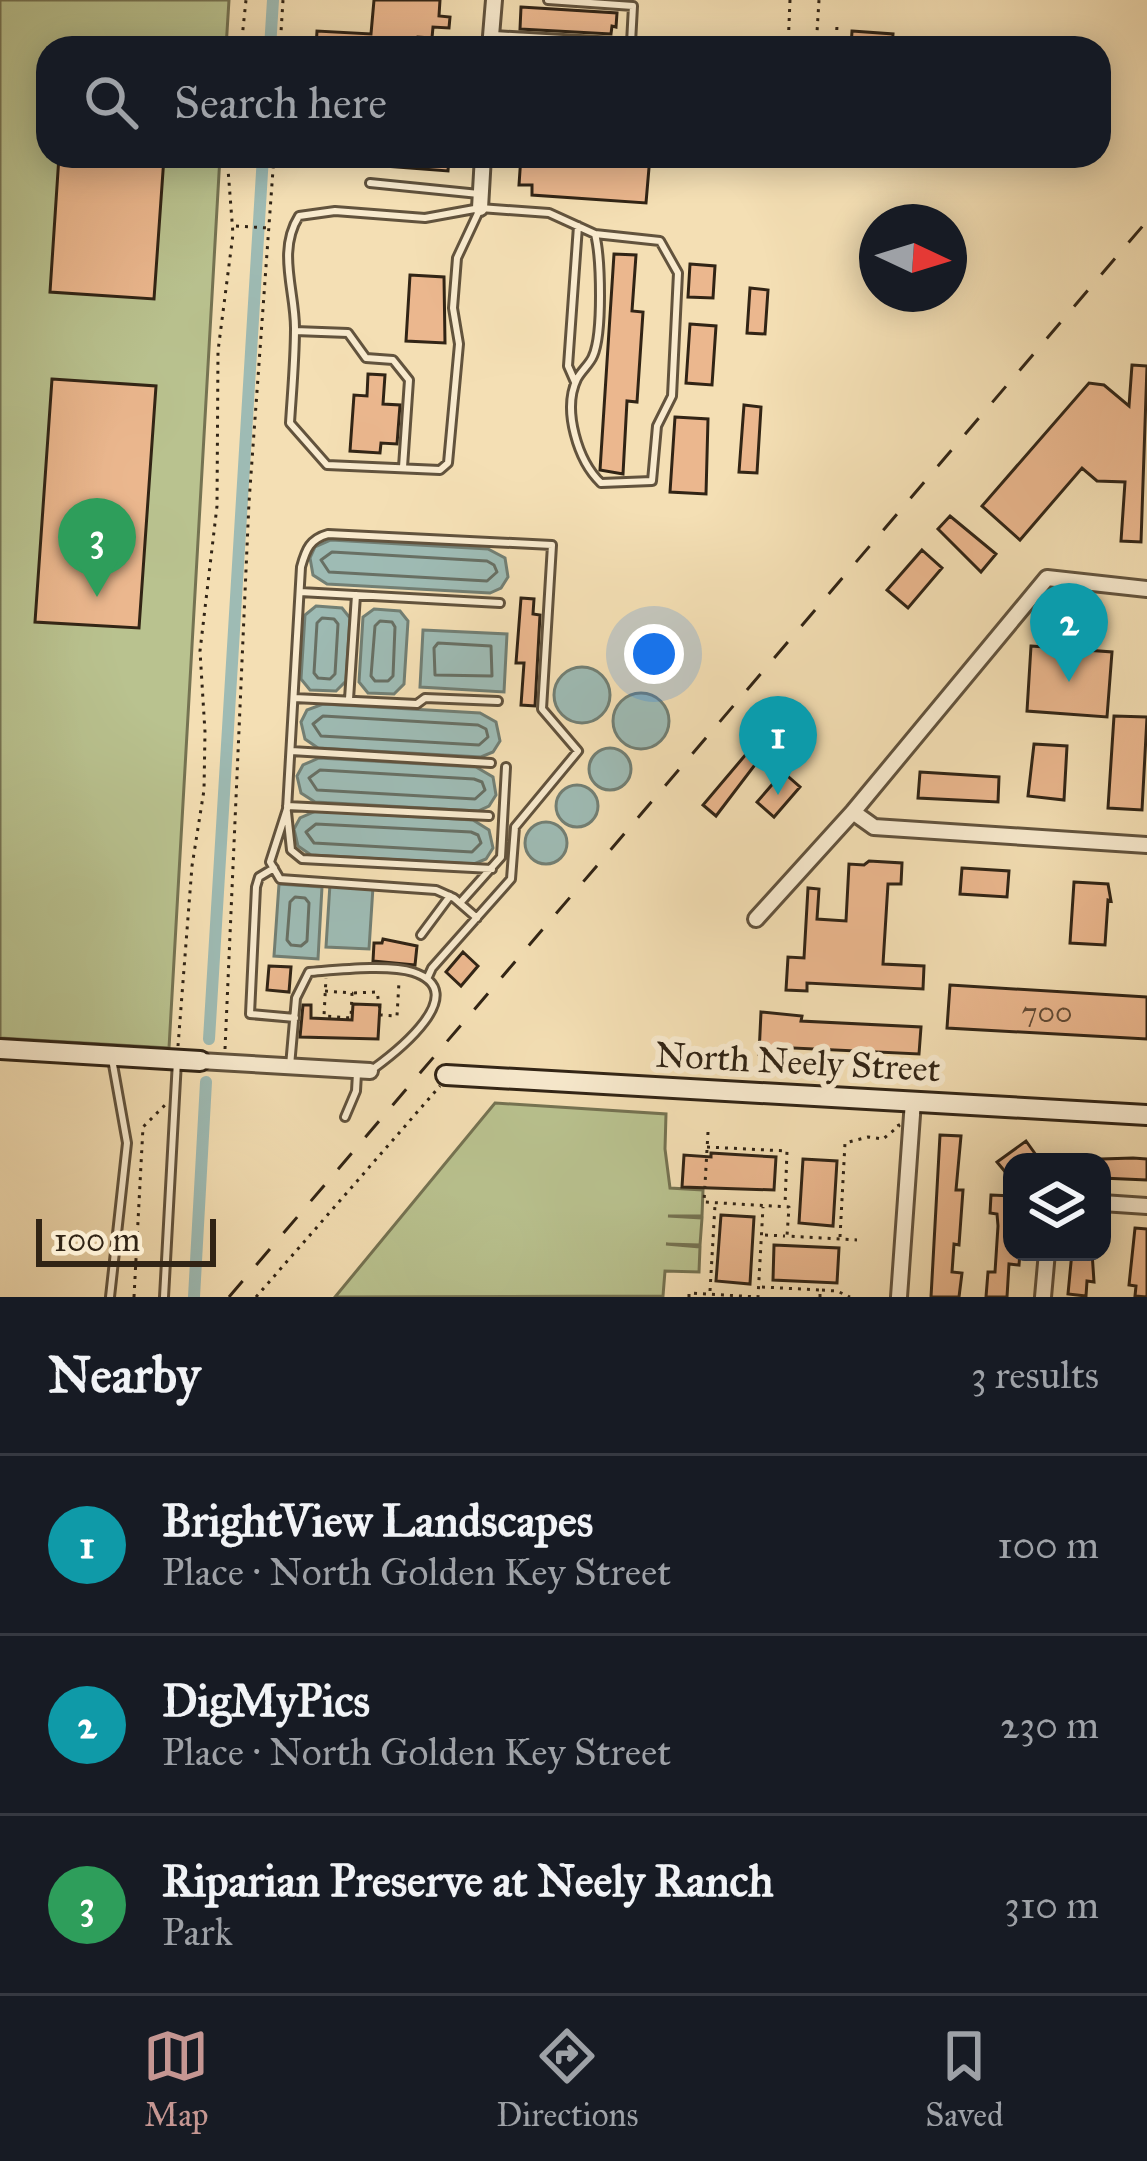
<!DOCTYPE html>
<html lang="en">
<head>
<meta charset="utf-8">
<style>
	body { margin:0; font-family:"IM FELL Great Primer",serif; background:#242831; color:#f1f3f6 }
	.controls { position:absolute; right:36px; bottom:36px; display:grid; overflow:hidden; border-radius:24px; box-shadow:0 6px 30px #0003 }
	.controls button { width:108px; height:108px; display:grid; place-items:center; padding:0; border:0; border-bottom:3px solid #363941; background:#171b24; color:#f1f3f6; font:60px sans-serif }
	.compass { position:absolute; left:859px; top:204px; width:108px; height:108px; border-radius:50%; background:#171b24; box-shadow:0 6px 30px #0003; rotate:94deg }
	.scale { position:absolute; left:36px; bottom:30px; width:180px; box-sizing:border-box; padding-left:12px; border:6px solid #312415; border-top:0; font-size:33px; line-height:42px; white-space:nowrap; color:#312415; -webkit-text-stroke:9px #f8eace; paint-order:stroke }
	.you { position:absolute; left:654px; top:654px; width:42px; height:42px; margin:-30px; border:9px solid #fff; border-radius:50%; background:#1a73e8; box-shadow:0 0 0 18px #1a73e833 }
	.badge { display:grid; place-items:center; width:78px; height:78px; border-radius:50%; background:#c59692; color:#fff; font-size:39px; font-weight:700 }
	.pin { position:absolute; translate:-50% -99px; filter:drop-shadow(0 3px 6px #0008) }
	.pin::after { content:''; position:absolute; top:63px; width:42px; height:36px; background:inherit; clip-path:polygon(0 0,100% 0,50% 100%) }
	.list { margin:0; padding:0; list-style:none }
	h2 { display:flex; justify-content:space-between; align-items:center; height:156px; margin:0; padding:0 48px; font-size:51px }
	h2 small { font-size:39px; font-weight:400; color:#9ea1a6 }
	.list li { display:grid; grid-template-columns:78px 1fr auto; gap:36px; align-items:center; box-sizing:border-box; height:180px; padding:0 48px; border-top:3px solid #363941 }
	.list b { display:block; font-size:45px; white-space:nowrap }
	.list p { margin:0; font-size:39px; white-space:nowrap; color:#9ea1a6 }
	.list em { font-size:39px; font-style:normal; color:#9ea1a6 }
	.icon { flex:none; width:66px; height:66px; fill:none; stroke:currentColor; stroke-width:2; stroke-linecap:round; stroke-linejoin:round }
	.map { position:relative; flex:none; width:1147px; height:1297px; overflow:hidden }
	.search { position:absolute; background:#171b24; box-shadow:0 6px 30px #0003; left:36px; right:36px; top:36px; height:132px; display:flex; align-items:center; gap:30px; box-sizing:border-box; padding:0 42px; border-radius:36px; color:#9ea1a6; font-size:45px }
	.sheet { height:696px; background:#171b24 }
	nav { display:flex; justify-content:space-around; align-items:center; box-sizing:border-box; height:168px; border-top:3px solid #363941; background:#171b24; font-size:33px; color:#9ea1a6 }
	nav a { display:grid; justify-items:center; gap:6px }
	nav .on { color:#c59692 }
	.map>svg:first-child { display:block }
	.green { fill:#b9c28f; stroke:#757352; stroke-width:3 }
	.water { fill:#9ebbb4; stroke:#727f74; stroke-width:3 }
	.lines { fill:none; stroke-linecap:round; stroke-linejoin:round }
	.shore { stroke:#687064; stroke-width:3 }
	.canal { stroke:#9ebbb4; stroke-width:12 }
	.building { fill:#ebb78e; stroke:#312415; stroke-width:3 }
	.lane-casing { stroke:#62533d; stroke-width:12 }
	.street-casing { stroke:#62533d; stroke-width:20 }
	.secondary-casing { stroke:#312415; stroke-width:24 }
	.path { stroke:#312415; stroke-width:3; stroke-dasharray:3 6; stroke-linecap:butt }
	.lane { stroke:#f8eace; stroke-width:6 }
	.street { stroke:#f8eace; stroke-width:14 }
	.secondary { stroke:#f8eace; stroke-width:18 }
	.rail { stroke:#312415; stroke-width:3; stroke-dasharray:21 21; stroke-linecap:butt }
	.labels { text-anchor:middle; stroke-width:12; stroke-linejoin:round; paint-order:stroke }
	.number-label { font-size:30px; fill:#604933 }
	.street-label { font-size:36px; fill:#312415; stroke:#f8eace }
</style>
</head>
<body>
<div class="map">
<svg width="1147" height="1297" viewBox="0 0 1147 1297">
	<rect width="100%" height="100%" fill="#f4dfb4"/>
	<filter id="stains"><feTurbulence type="fractalNoise" baseFrequency=".00167" numOctaves="4"/><feColorMatrix values="0 0 0 0 .2 0 0 0 0 .09 0 0 0 0 .02 0 0 0 .5 -.17"/></filter>
	<radialGradient id="worn" r=".72"><stop offset=".6" stop-color="#630" stop-opacity="0"/><stop offset="1" stop-color="#630" stop-opacity=".3"/></radialGradient>
	<path class="green" d="M0 0H229L226 48H48V156H220L169 1048 0 1038Z
		M495 1103 666 1114 665 1149 670 1188 703 1190 702 1216H668L702 1218 700 1245 666 1244 700 1247 699 1272 665 1271 663 1296 335 1297Z"/>
	<path class="water" d="M331 540 488 549 505 558 508 577 501 588 490 593 327 584 313 575 310 558 315 547Z
		M316 606 342 608 350 618 346 681 336 691 310 690 301 679 305 615Z
		M374 609 400 611 408 621 404 684 394 694 368 693 359 682 363 617Z
		M423 630 507 634 504 692 420 687Z
		M554 695a28 28 0 1 1 56 0a28 28 0 1 1-56 0Z
		M613 721a28 28 0 1 1 56 0a28 28 0 1 1-56 0Z
		M323 704 480 713 496 722 500 741 493 752 481 757 318 748 305 739 301 722 307 710Z
		M589 769a21 21 0 1 1 42 0a21 21 0 1 1-42 0Z
		M319 758 476 767 493 777 496 795 489 806 478 811 315 802 301 793 297 776 303 765Z
		M556 806a21 21 0 1 1 42 0a21 21 0 1 1-42 0Z
		M316 811 473 820 489 830 493 848 486 859 474 864 311 855 298 846 294 829 300 818Z
		M525 843a21 21 0 1 1 42 0a21 21 0 1 1-42 0Z
		M279 884 322 887 318 959 274 956Z
		M330 884 373 887 369 949 326 947Z"/>
	<g class="lines">
		<path class="shore" d="M332 552 487 561 494 565 497 572 487 581 329 572 321 560Z
			M322 618 334 619 338 624 335 674 330 679 318 678 314 673 317 623Z
			M380 621 392 622 395 627 393 676 388 681H375L371 676 375 626Z
			M438 643 491 646 492 676 435 675 434 648Z
			M323 716 478 725 486 729 488 737 479 745 321 736 313 724Z
			M320 770 474 779 482 782 485 790 475 799 317 790 309 778Z
			M316 824 471 832 478 835 481 843 472 852 314 843 306 832Z
			M295 897 305 898 309 903 307 941 301 946 291 945 287 940 290 902Z"/>
		<path class="canal" d="M270 48 273 0
			M209 1039 263 156
			M194 1297 206 1082"/>
	</g>
	<path class="building" d="M374 0H440L439 16 450 17 449 28 433 27 432 38 418 37 417 48H316L317 31 371 34Z
		M521 7 617 13 616 27 612 26 611 34 520 29Z
		M852 31 893 34 892 48H851Z
		M59 156 164 157 154 299 50 292Z
		M346 156H449L448 171 346 163Z
		M521 156H650L646 203 532 195V185H519Z
		M614 254 636 255 632 311 643 312 637 402 627 401 623 474 600 470Z
		M690 264 715 266 713 298 688 297Z
		M410 275 444 277 445 343 406 341Z
		M750 288 768 290 765 334 747 333Z
		M690 324 716 326 712 385 686 383Z
		M1132 365 1147 366 1141 542 1121 541 1125 482 1097 481 1082 468 1020 540 982 506 1089 383 1104 385 1129 406Z
		M368 374 385 375 383 404 400 405 397 444 381 443 380 453 350 451 354 395 367 396Z
		M52 379 156 386 139 628 35 622Z
		M744 405 761 407 757 473 739 472Z
		M675 417 708 419 706 494 670 492Z
		M950 516 996 554 981 572 938 529Z
		M922 550 942 568 908 608 887 590Z
		M521 598 534 599 533 614 540 615 535 706 521 705 524 663H516Z
		M1031 646 1112 652 1107 717 1027 711Z
		M1114 716 1147 717 1142 810 1108 808Z
		M764 733 773 741 716 816 703 805Z
		M1034 744 1067 746 1064 800 1028 796Z
		M783 772 800 787 774 817 757 802Z
		M920 772 999 777 998 802 918 798Z
		M869 861 902 863 901 884H888L883 964 924 966 923 989 807 983V991L786 990 788 957 804 958 808 888 819 889 817 919 846 921 849 864 864 865Z
		M962 868 1009 871 1007 897 960 894Z
		M1074 882 1108 884 1111 901 1108 900 1105 945 1070 943Z
		M383 939 417 946 415 965 373 961 374 943H382Z
		M463 952 478 966 461 986 446 972Z
		M269 966 291 967 289 992 267 990Z
		M950 985 1147 997V1039L947 1028Z
		M353 1004 380 1005 378 1039 300 1037 303 1005H311V1018L352 1020Z
		M761 1012 802 1016 801 1021 921 1027 919 1054 773 1047 772 1055 759 1054Z
		M940 1135 961 1136 956 1190H963L959 1245 954 1244 952 1272 962 1273 959 1297H931Z
		M1026 1141 1041 1162H1012V1180L997 1162Z
		M711 1153 776 1157 774 1190 682 1187 684 1155 711 1157Z
		M1133 1158 1147 1159V1180L1102 1178V1159Z
		M803 1159 837 1161 833 1226 799 1223Z
		M991 1195 1012 1196V1252H1020L1019 1265 1009 1264 1007 1297H986L988 1272H995L998 1226 997 1214 990 1213Z
		M721 1215 754 1217 750 1284 716 1281Z
		M1135 1228 1147 1229V1297L1135 1296 1136 1286 1129 1285Z
		M774 1245 839 1248 837 1283 773 1280Z
		M1072 1252H1092L1094 1282 1087 1281 1086 1296 1068 1294Z"/>
	<g class="lines">
		<g class="lane-casing">
			<path id="lane" d="M494 35 631 43 633 6 548 0
				M370 183 479 194
				M479 211 457 258 453 308 459 344 448 463 440 470 327 465 290 423C292 391 295 359 295 328 295 290 277 251 299 216L335 211 425 218 480 208 549 213 595 234 660 241 678 273 672 396 657 426 652 481 601 483C578 461 562 410 577 379 581 371 590 364 593 356 603 333 601 258 595 234
				M295 331 348 333 366 358 393 360 409 380 403 467
				M575 382 568 366 578 226
				M300 592 500 603
				M294 698 417 704 425 698 498 701
				M349 699 356 595
				M291 751 491 763
				M287 806 489 816
				M287 812 291 850 302 859 492 869
				M274 868 259 877 256 887 250 1014 295 1018
				M460 903 501 857 506 767
				M421 935 450 896
				M427 979 432 968 511 879 515 827 578 751 542 709 552 545 328 534C310 539 306 549 301 567L287 809 270 862 280 879 436 890 454 898 477 918
				M290 1066 296 998 309 972C336 970 388 964 413 972 474 992 395 1053 373 1069
				M345 1117 356 1091 357 1073
				M110 1297 127 1143 112 1059
				M164 1297 177 1061"/>
		</g>
		<g class="street-casing">
			<path id="street" d="M490 48 494 0
				M480 208 483 156
				M853 812 874 827 1147 845
				M756 919 853 812 1047 578 1147 589
				M200 1061 370 1071
				M1102 1203 1147 1206
				M899 1297 913 1101
				M1043 1297 1047 1252"/>
		</g>
		<g class="secondary-casing">
			<path id="secondary" d="M0 1049 200 1061
				M446 1075 1147 1115"/>
		</g>
		<path class="path" d="M241 48 246 0
			M280 48 283 0
			M788 48 790 0
			M816 48 819 0
			M836 48 837 25
			M236 226 268 228
			M325 991 352 993 351 1018 324 1016 326 978
			M354 993 377 992 381 1015 397 1016 399 982
			M178 1046 192 866 204 790 205 732 200 651 217 506 218 351 233 234 227 156
			M225 1049 249 502 274 156
			M708 1132 704 1202 789 1207 787 1236 857 1240
			M707 1147 787 1151 785 1205
			M765 1235 785 1236
			M840 1237 845 1143 868 1137 883 1139 899 1126 897 1122
			M762 1287 820 1290
			M710 1291 715 1205
			M134 1297 143 1127 165 1105
			M256 1297 440 1086
			M689 1297V1293L758 1297 763 1207
			M820 1297V1290L837 1291 850 1297"/>
		<use href="#lane" class="lane"/>
		<use href="#street" class="street"/>
		<use href="#secondary" class="secondary"/>
		<path class="rail" d="M229 1297 1147 221"/>
	</g>
	<g class="labels">
		<g class="number-label">
			<text x="1047" y="1022">700</text>
		</g>
		<g class="street-label">
			<text transform="translate(798 1061) rotate(3)" y="13">North Neely Street</text>
		</g>
	</g>
	<rect width="100%" height="100%" filter="url(#stains)"/>
	<rect width="100%" height="100%" fill="url(#worn)"/>
</svg>
<div class="controls">
<button><svg class="icon" aria-label="layers" viewBox="0 0 24 24"><path d="M12 4l9 5-9 5-9-5zM3 14l9 5 9-5"/></svg></button>
</div>
<svg class="compass" viewBox="-18 -18 36 36"><path d="M0-13l5 13h-10z" fill="#e53935"/><path d="M0 13l5-13h-10z" fill="#9ea1a6"/></svg>
<div class="scale">100 m</div>
<div class="you"></div>
<div class="pin badge" style="left:778px;top:795px;background:#0f9aa8">1</div>
<div class="pin badge" style="left:1069px;top:682px;background:#0f9aa8">2</div>
<div class="pin badge" style="left:97px;top:597px;background:#2e9e5b">3</div>
<div class="search"><svg class="icon" aria-label="search" viewBox="0 0 24 24"><circle cx="10" cy="10" r="6"/><path d="M15 15l6 6"/></svg>Search here</div>
</div>
<section class="sheet">
<h2>Nearby<small>3 results</small></h2>
<ul class="list">
<li><span class="badge" style="background:#0f9aa8">1</span><div><b>BrightView Landscapes</b><p>Place · North Golden Key Street</p></div><em>100 m</em></li>
<li><span class="badge" style="background:#0f9aa8">2</span><div><b>DigMyPics</b><p>Place · North Golden Key Street</p></div><em>230 m</em></li>
<li><span class="badge" style="background:#2e9e5b">3</span><div><b>Riparian Preserve at Neely Ranch</b><p>Park</p></div><em>310 m</em></li>
</ul>
</section>
<nav>
<a class="on"><svg class="icon" aria-label="map" viewBox="0 0 24 24"><path d="M3 6l6-2 6 2 6-2v14l-6 2-6-2-6 2zM9 4v14M15 6v14"/></svg>Map</a>
<a><svg class="icon" aria-label="directions" viewBox="0 0 24 24"><path d="M12 3l9 9-9 9-9-9zM9 14v-3h6M13 9l2 2-2 2"/></svg>Directions</a>
<a><svg class="icon" aria-label="saved" viewBox="0 0 24 24"><path d="M7 4h10v16l-5-4-5 4z"/></svg>Saved</a>
</nav>
</body>
</html>
